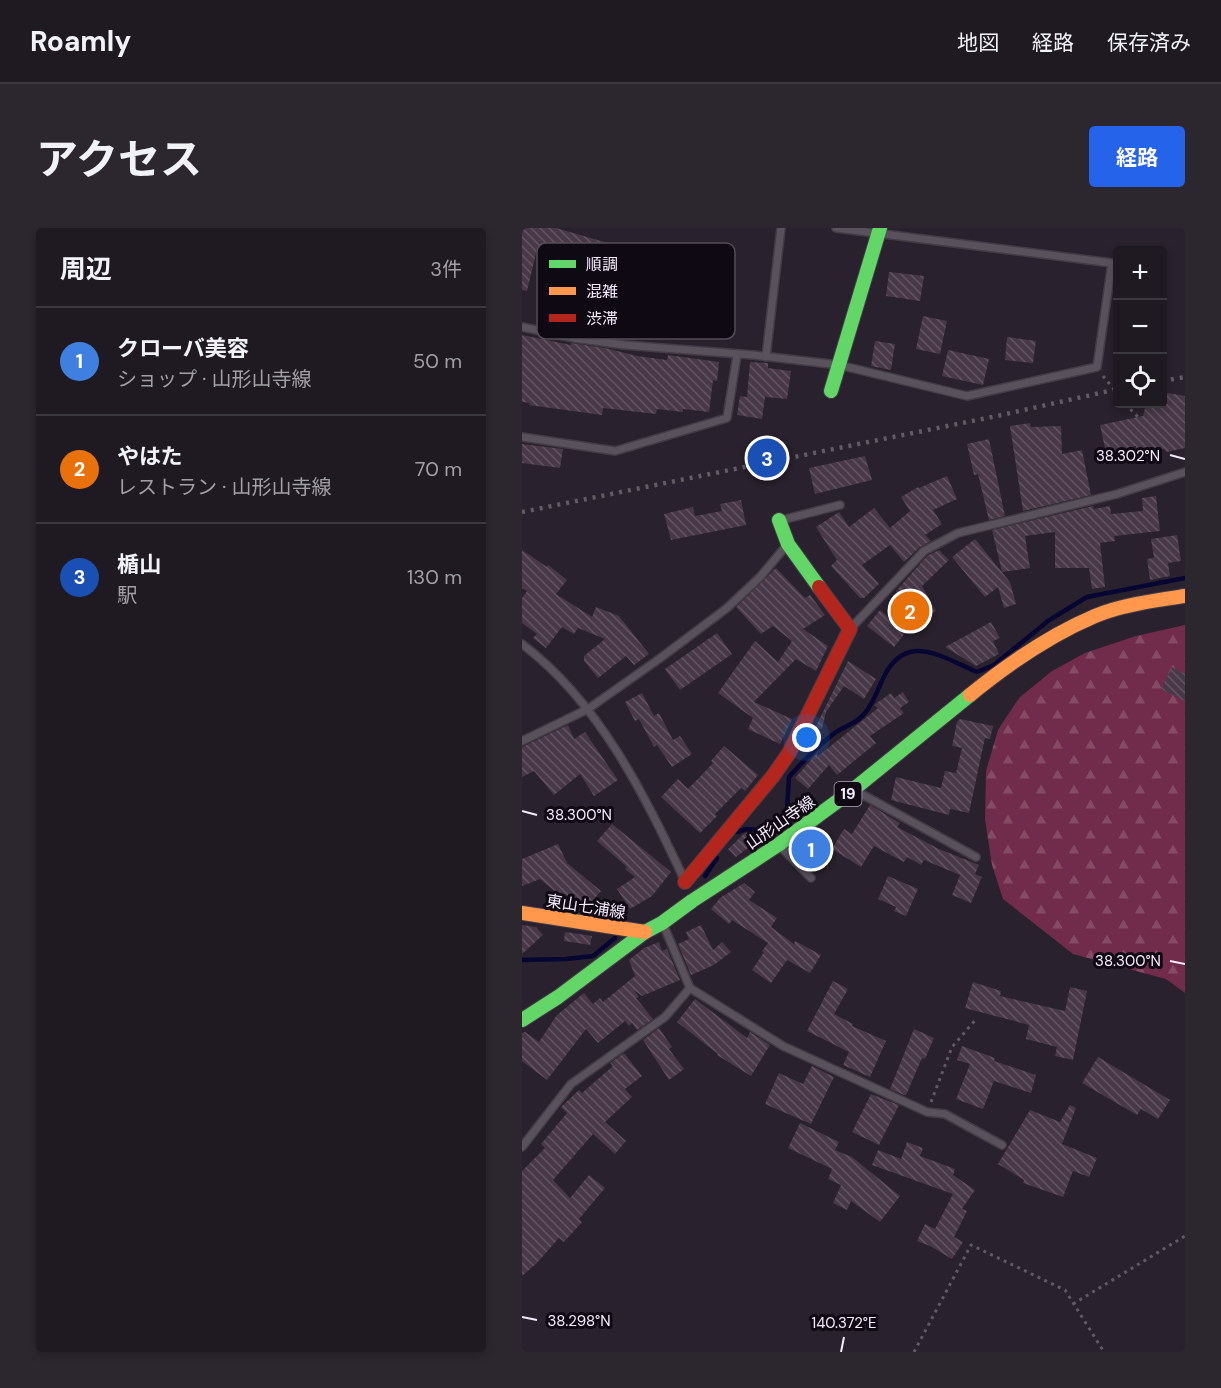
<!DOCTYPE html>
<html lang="ja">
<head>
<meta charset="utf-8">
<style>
	body { margin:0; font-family:"DM Sans","Noto Sans JP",sans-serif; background:#2c262f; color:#f1f3f6 }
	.controls { position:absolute; right:18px; top:18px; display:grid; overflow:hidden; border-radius:6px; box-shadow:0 3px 9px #0003 }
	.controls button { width:54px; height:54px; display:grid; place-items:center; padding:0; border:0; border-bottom:2px solid #3c3840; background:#1f1922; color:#f1f3f6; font:30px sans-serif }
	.you { position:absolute; left:285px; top:510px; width:21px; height:21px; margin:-15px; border:4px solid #fff; border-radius:50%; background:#1a73e8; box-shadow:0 0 0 9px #1a73e833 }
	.badge { display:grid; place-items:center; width:39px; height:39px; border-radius:50%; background:#2563eb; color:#fff; font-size:20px; font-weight:700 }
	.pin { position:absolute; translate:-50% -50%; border:3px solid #fff; box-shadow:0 2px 6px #0006 }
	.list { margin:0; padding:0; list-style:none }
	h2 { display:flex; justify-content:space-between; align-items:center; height:78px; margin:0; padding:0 24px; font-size:26px }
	h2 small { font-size:20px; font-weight:400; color:#a1a0a5 }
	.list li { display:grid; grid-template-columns:39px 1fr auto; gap:18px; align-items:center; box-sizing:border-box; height:108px; padding:0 24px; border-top:2px solid #3c3840 }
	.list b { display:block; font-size:22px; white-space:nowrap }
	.list p { margin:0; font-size:20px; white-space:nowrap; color:#a1a0a5 }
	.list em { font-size:20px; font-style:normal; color:#a1a0a5 }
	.icon { flex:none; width:33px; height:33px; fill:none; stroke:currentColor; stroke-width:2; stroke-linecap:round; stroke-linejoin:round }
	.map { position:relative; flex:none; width:663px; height:1124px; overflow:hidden; border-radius:6px }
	header { display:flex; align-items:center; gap:36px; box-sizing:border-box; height:84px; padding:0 30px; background:#1f1922; border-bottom:2px solid #3c3840 }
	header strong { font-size:28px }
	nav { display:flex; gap:33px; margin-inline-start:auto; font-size:21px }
	.intro { display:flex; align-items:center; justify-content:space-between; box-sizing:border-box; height:144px; padding:0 36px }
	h1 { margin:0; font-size:42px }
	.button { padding:15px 27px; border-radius:6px; background:#2563eb; color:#fff; font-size:21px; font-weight:700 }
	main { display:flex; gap:36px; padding:0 36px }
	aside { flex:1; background:#1f1922; border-radius:6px; box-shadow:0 3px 9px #0003 }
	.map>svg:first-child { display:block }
	.forest { fill:url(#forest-firs) }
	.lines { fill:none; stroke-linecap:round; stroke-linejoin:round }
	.stream { stroke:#070532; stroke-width:4.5 }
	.building { fill:url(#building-back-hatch) }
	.lane-casing { stroke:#433c47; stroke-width:10 }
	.fast-casing { stroke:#433c47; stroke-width:16 }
	.slow-casing { stroke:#433c47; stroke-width:16 }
	.jam-casing { stroke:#433c47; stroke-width:16 }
	.path { stroke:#605a64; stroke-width:3; stroke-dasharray:3 4.5; stroke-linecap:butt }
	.lane { stroke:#59525d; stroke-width:7 }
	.fast { stroke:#63d668; stroke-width:14 }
	.slow { stroke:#ff974d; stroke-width:14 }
	.jam { stroke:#b3261e; stroke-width:14 }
	.rail { stroke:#625c65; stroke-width:4.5; stroke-dasharray:3 6; stroke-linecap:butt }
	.ticks { fill:none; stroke:#f6ebfc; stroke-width:2 }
	.labels { text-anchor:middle; stroke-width:6; stroke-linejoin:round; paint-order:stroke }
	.shield { fill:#0f0913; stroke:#b1a7b6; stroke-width:1.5 }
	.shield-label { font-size:15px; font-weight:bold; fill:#f6ebfc }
	.street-label { font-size:16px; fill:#f6ebfc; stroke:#0f0913 }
	.key { fill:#0f0913; stroke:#544d59; stroke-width:1.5 }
	.key-label { font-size:16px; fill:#f6ebfc }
	.ticks-label { font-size:15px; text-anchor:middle; fill:#f6ebfc; stroke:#0f0913; stroke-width:6; stroke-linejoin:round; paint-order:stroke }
</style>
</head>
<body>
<header>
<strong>Roamly</strong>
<nav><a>地図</a><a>経路</a><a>保存済み</a></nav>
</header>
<div class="intro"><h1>アクセス</h1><a class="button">経路</a></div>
<main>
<aside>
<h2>周辺<small>3件</small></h2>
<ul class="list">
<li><span class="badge" style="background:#3f7fe0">1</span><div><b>クローバ美容</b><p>ショップ · 山形山寺線</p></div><em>50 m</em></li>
<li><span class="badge" style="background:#e8710a">2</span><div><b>やはた</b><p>レストラン · 山形山寺線</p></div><em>70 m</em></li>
<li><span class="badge" style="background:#1a4fb4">3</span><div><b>楯山</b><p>駅</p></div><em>130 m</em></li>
</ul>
</aside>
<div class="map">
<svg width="663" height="1124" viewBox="0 0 663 1124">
	<defs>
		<pattern id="forest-firs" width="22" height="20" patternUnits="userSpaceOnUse" patternTransform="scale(1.5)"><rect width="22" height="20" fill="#702c4a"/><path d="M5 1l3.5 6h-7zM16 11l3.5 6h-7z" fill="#854b65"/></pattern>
		<pattern id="building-back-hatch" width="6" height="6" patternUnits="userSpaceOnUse" patternTransform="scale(1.5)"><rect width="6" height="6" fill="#483848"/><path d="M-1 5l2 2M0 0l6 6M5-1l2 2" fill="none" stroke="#635563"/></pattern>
	</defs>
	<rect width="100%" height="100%" fill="#29212d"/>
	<path class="forest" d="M663 397V765L644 751 551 726 481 671 470 637 463 591 464 543 476 502 497 470 530 443 563 425 614 408Z"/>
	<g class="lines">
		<path class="stream" d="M215 604 224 601 247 603 265 582 267 549C280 534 294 520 310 507 319 500 330 497 338 490 348 482 354 466 359 455 381 402 416 427 455 444L472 437 526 393 565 369 663 350
			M183 648 195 630
			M0 732 44 731 71 728 93 710"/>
	</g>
	<path class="building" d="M0 0H34L110 22 101 59 133 60 132 88 88 86 84 109 51 104 57 61 47 59 52 33 15 21 5 63 0 62Z
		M367 44 402 48 398 73 364 68Z
		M401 88 425 93 418 126 394 121Z
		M0 107 49 117V115L83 120 115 128 145 132 146 127 197 134 195 153 191 152 187 184 161 181V184L135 181 134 186 81 180 80 187 7 177 8 175 0 174Z
		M485 109 514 113 511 135 483 132Z
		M353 113 373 116 369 142 349 138Z
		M426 122 467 131 461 157 420 148Z
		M228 134 246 135V140L269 143 265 171 243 169 240 191 215 187 218 168 225 169Z
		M640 164 663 168V220L644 224 643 221 615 227 614 218 584 225 578 197 621 188 624 176H640Z
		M508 195 509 199 539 198 540 226 560 222 569 267 501 283 488 198Z
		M467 211 483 288 467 292 456 246 452 247 445 216Z
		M0 216 41 221 38 240 0 235Z
		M343 228 350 252 293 266 287 240Z
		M425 248 435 271 411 282 420 296 403 307 409 313 398 319 382 334 368 317 340 337 357 356 342 370H338L309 338 315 332 294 299 317 284 327 299 352 280 368 300 388 283 379 269 396 259 397 260Z
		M634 268 638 303 592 308 593 313 578 315 583 359 570 361 567 340H533V304L503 308 508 340 480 344 470 302 571 278 572 281 588 278 589 286 621 283 620 270Z
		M219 272 224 297 149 312 142 286 171 279 173 288 200 283 198 276Z
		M655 307 659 333 646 335 648 348 628 352 625 331 632 330 629 311Z
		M453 311 488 354 494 376 482 380 476 359 463 369 430 329Z
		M0 322 25 339 26 337 45 352 34 366 70 389 74 379 97 388 127 426 112 437 104 428 76 450 62 433V428L83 411 56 400 52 406 40 399 24 420 11 410 15 406 0 395V370L5 363 0 360Z
		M417 322 427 332 400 358 414 383 391 395 374 363 405 328Z
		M254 340 283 370 288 367 303 387 281 401 306 418 294 443 274 431 232 474 270 491 258 516 226 501 231 490 196 465 233 413 256 434 270 413 251 398 239 406 214 379Z
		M358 382 384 404 372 419 345 398Z
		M469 394 478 410 471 413 477 426 454 438 423 419Z
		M195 405 210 426 158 462 143 441Z
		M326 433 354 451 342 471 322 458 304 484 300 501 293 500Z
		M650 439 663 446V473L639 461Z
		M381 464 387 474 378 480 382 485 348 508 354 515 315 547 307 537 286 561 273 550 296 524 295 529 356 480 352 477 369 465 372 470Z
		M120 465 132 488 137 485 151 512 158 508 170 526 150 539 135 517 132 519 117 491 113 493 103 474Z
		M438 491 471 498 468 511 463 510 447 585 428 581 427 587 369 572 374 549 419 560 423 543 434 545 440 520 430 518 435 494Z
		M46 497 52 511 63 504 96 552 72 568 58 546 32 567 12 543 0 549V519Z
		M202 518 236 547 223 563 219 560 193 586 195 588 178 605 139 569 156 551 166 561 191 535 189 533Z
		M348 577 378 595 375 599 417 621 457 637 453 646 460 649 449 675 430 667 438 647 402 632 399 637 385 629 382 634 352 618 339 639 310 621 322 601 330 606Z
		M90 596 149 644 130 668 108 681 95 661 113 649 103 641 105 639 75 613Z
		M224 604 234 614 214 629 206 621Z
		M290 608 309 621 298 638 274 622Z
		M36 616 45 635 79 663 63 682 43 666 40 669 18 651 0 658V631Z
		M366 648 396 661 384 688 372 683 374 679 356 671Z
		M222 655 233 664 227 672 255 690 249 699 272 716 273 713 299 727 288 745 265 732 249 755 230 742 242 724 240 723 246 715 210 692 207 696 189 681 198 670Z
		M0 697 14 699 21 707 0 726Z
		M179 697 191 722 200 714 209 724 192 737 169 747 156 716 167 711 164 704Z
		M43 704 70 708 68 717 42 713Z
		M137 714 140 723 145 721 158 752 120 768 112 762 117 769 114 770 131 791 115 802 110 795 107 798 103 793 76 815 64 801 25 852 0 833V805L3 804 17 814 35 787 62 765 71 776 78 770 81 774 113 748 107 732 122 720Z
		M311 753 326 761 312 786 331 796 330 798 364 813 348 849 321 837 327 824 285 803Z
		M451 754 479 763 478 768 543 783 548 759 565 763 551 832 533 828 535 819 504 811 507 797 443 780Z
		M173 771 225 810 228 804 248 817 229 848 195 827 196 826 155 794Z
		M137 800 150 819 147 821 162 841 147 852 121 812Z
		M392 801 412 810 403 831 400 830 384 867H382L368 861Z
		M440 818 473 830 472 833 514 847 509 865 472 853 461 881 434 871 448 836 435 832Z
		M102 825 120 848 103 861 110 869 83 894 104 913 93 926 71 906 31 952 48 970 67 947 83 960 57 991 60 994 42 1014 37 1010 14 1036 0 1048V943L23 920 19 916 45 885 39 879 57 862 60 865 91 838 88 835Z
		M576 829 648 872 636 891 619 881 615 887 560 855Z
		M290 838 312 849 289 896 243 876 257 845 281 856Z
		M349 866 377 877 357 917 330 904Z
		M548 877 554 880 540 916 575 930 567 949 551 943 541 969 501 955 502 952 476 936 508 882 538 894Z
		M278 895 317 914 313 922 330 929 378 968 358 994 329 973 325 982 311 975 319 957 306 951 310 941 266 920Z
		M385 914 401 920 398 928 433 941 431 947 453 962 440 981 445 983 432 1009 441 1014 430 1031 408 1018 395 1013 403 996 413 1001 431 966 350 937 356 922 379 931Z"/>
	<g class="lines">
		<g class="lane-casing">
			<path id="lane" d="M0 99 52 110 102 117 231 127 317 137 445 168 575 139 590 35 314 0
				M244 129 259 0
				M0 209 93 223 205 190 215 127
				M260 292 318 277
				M330 399 402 323 436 305 595 266 663 244
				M0 416C77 474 122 566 162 651
				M0 513 66 481 137 431 205 380 238 349 264 318
				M334 563 454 629
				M258 618 289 650
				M168 760 261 818 405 884 423 886 480 917
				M0 919 49 856 143 789 168 760 141 696"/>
		</g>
		<g class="fast-casing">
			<path id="fast" d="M309 163 358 0
				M257 292 266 316 297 359
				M0 792 36 769 123 704 140 695 170 673 256 617 332 561 448 467"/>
		</g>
		<g class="slow-casing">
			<path id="slow" d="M448 467C486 436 528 407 573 388 598 377 636 372 663 368
				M0 685 123 704"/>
		</g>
		<g class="jam-casing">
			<path id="jam" d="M163 654 251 548 267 525 328 401 297 359"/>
		</g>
		<path class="path" d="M581 148 596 166
			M603 176 618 191
			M409 874 430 819 455 790
			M551 1076 663 1008
			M392 1124 449 1017 543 1062 582 1124"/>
		<use href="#lane" class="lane"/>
		<use href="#fast" class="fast"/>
		<use href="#slow" class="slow"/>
		<use href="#jam" class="jam"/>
		<path class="rail" d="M640 153 663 149
			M0 284 475 188 596 161"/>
	</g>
	<path class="ticks" d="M648 227 663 231M0 583 15 587M648 733 663 736M0 1089 15 1092M319 1124 322 1109"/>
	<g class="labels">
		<rect class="shield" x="312.5" y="554" width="27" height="24" rx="4.5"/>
		<g class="shield-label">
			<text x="326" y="571">19</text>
		</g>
		<g class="street-label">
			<text transform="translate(258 594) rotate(-35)" y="6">山形山寺線</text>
			<text transform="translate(64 678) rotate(9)" y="6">東山七浦線</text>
		</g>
	</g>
	<rect x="15" y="15" width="198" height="96" rx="9" class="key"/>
	<rect x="27" y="32" width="27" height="8" fill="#63d668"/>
	<rect x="27" y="59" width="27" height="8" fill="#ff974d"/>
	<rect x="27" y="86" width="27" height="8" fill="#b3261e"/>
	<g class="key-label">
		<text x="64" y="42">順調</text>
		<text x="64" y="69">混雑</text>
		<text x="64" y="96">渋滞</text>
	</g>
	<g class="ticks-label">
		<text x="606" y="233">38.302°N</text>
		<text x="57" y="592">38.300°N</text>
		<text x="606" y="738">38.300°N</text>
		<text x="57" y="1098">38.298°N</text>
		<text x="322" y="1100">140.372°E</text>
	</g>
</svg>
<div class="controls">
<button>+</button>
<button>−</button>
<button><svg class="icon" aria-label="locate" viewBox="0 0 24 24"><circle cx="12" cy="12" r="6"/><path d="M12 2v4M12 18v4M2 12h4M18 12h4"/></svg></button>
</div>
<div class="you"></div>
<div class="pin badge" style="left:289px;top:621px;background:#3f7fe0">1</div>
<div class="pin badge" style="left:388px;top:383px;background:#e8710a">2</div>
<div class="pin badge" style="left:245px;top:230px;background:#1a4fb4">3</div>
</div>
</main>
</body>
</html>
